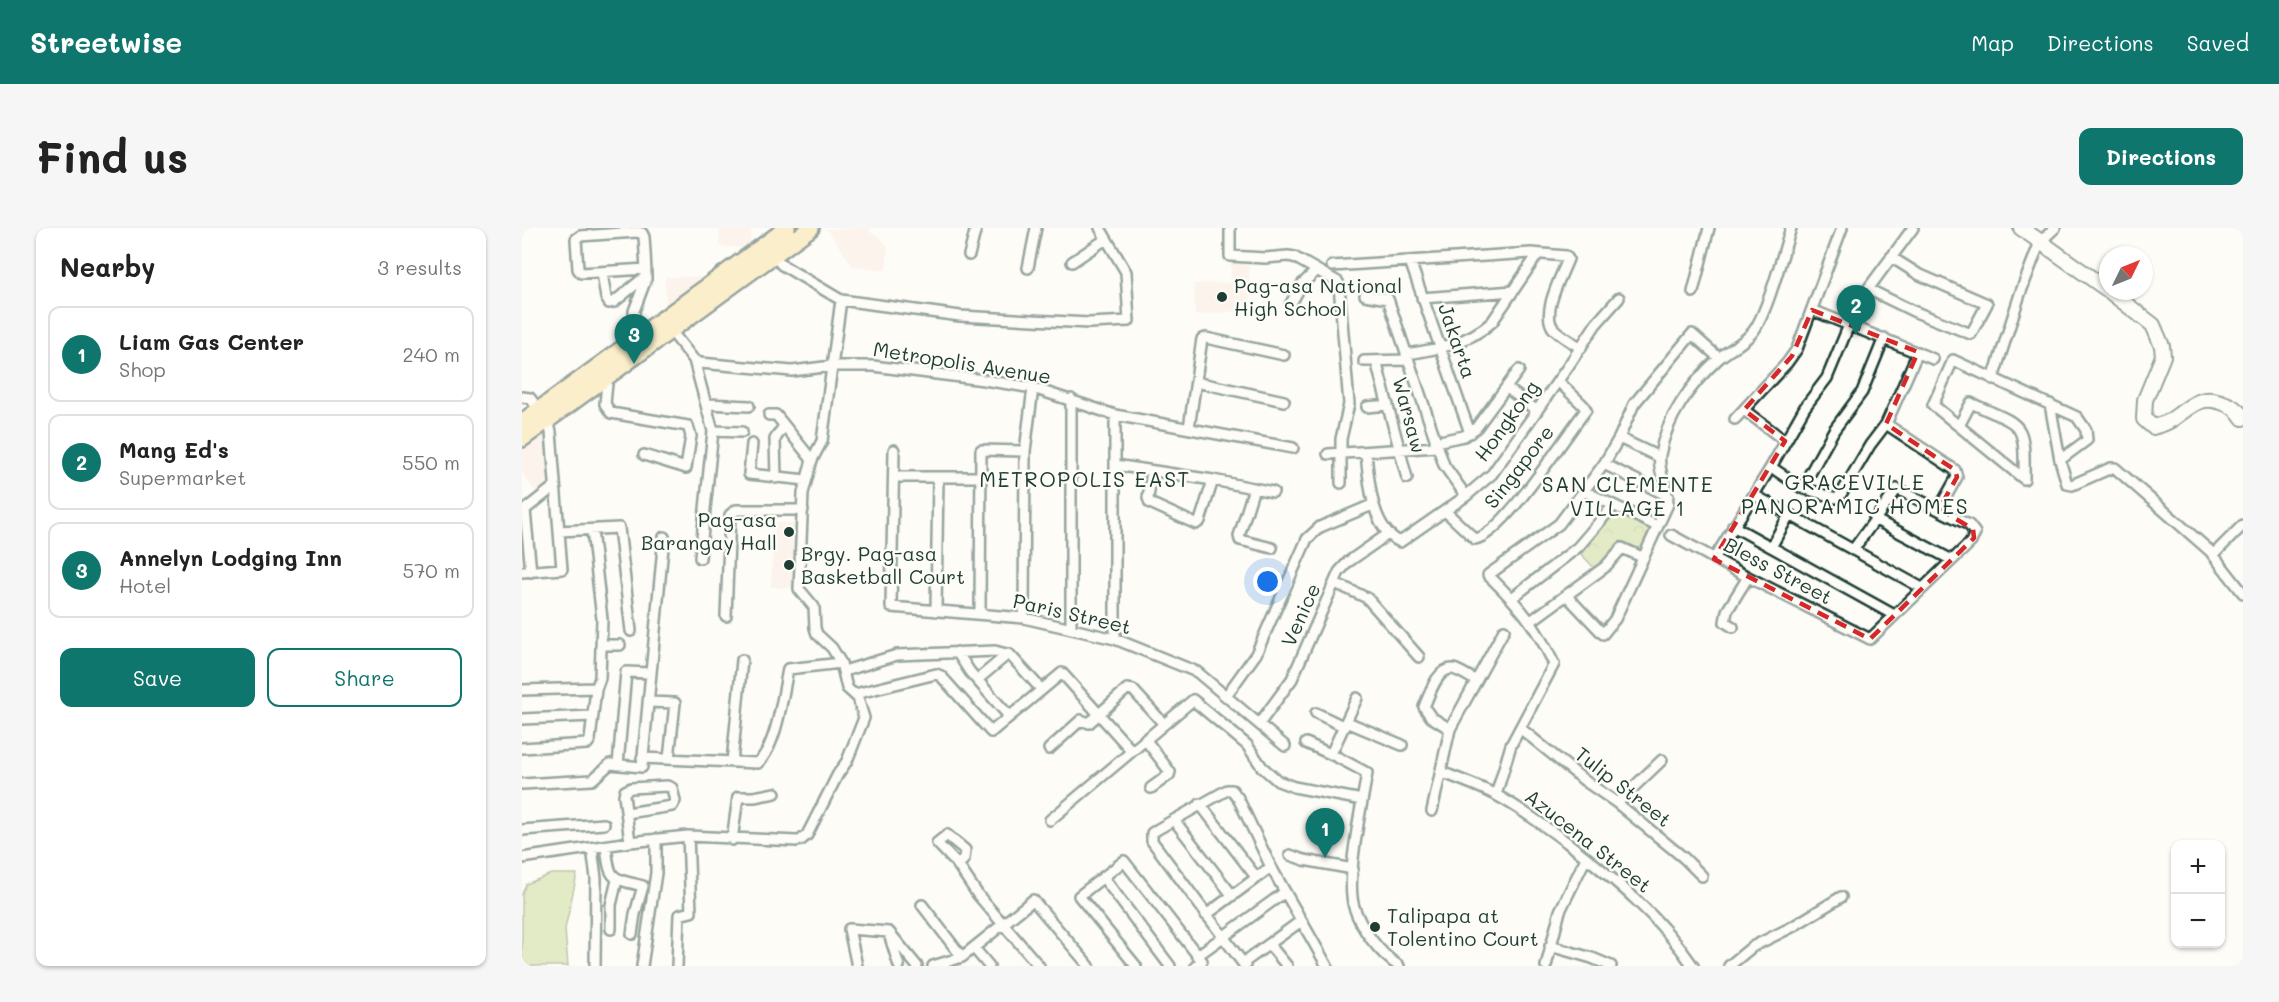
<!DOCTYPE html>
<html lang="en">
<head>
<meta charset="utf-8">
<style>
	body { margin:0; font-family:Mali,sans-serif; background:#f6f6f6; color:#222 }
	.controls { position:absolute; right:18px; bottom:18px; display:grid; overflow:hidden; border-radius:12px; box-shadow:0 2px 4px #0004 }
	.controls button { width:54px; height:54px; display:grid; place-items:center; padding:0; border:0; border-bottom:2px solid #e0e0e0; background:#fff; color:#222; font:30px sans-serif }
	.compass { position:absolute; left:1577px; top:18px; width:54px; height:54px; border-radius:50%; background:#fff; box-shadow:0 2px 4px #0004; rotate:47deg }
	.you { position:absolute; left:746px; top:354px; width:21px; height:21px; margin:-15px; border:4px solid #fff; border-radius:50%; background:#1a73e8; box-shadow:0 0 0 9px #1a73e833 }
	.badge { display:grid; place-items:center; width:39px; height:39px; border-radius:50%; background:#0f766e; color:#fff; font-size:20px; font-weight:700 }
	.pin { position:absolute; translate:-50% -50px; filter:drop-shadow(0 2px 3px #0008) }
	.pin::after { content:''; position:absolute; top:32px; width:21px; height:18px; background:inherit; clip-path:polygon(0 0,100% 0,50% 100%) }
	.list { margin:0; padding:0; list-style:none }
	h2 { display:flex; justify-content:space-between; align-items:center; height:78px; margin:0; padding:0 24px; font-size:26px }
	h2 small { font-size:20px; font-weight:400; color:#767676 }
	.list li { display:grid; grid-template-columns:39px 1fr auto; gap:18px; align-items:center; box-sizing:border-box; height:96px; margin:0 12px 12px; padding:0 12px; border:2px solid #e0e0e0; border-radius:12px }
	.list b { display:block; font-size:22px; white-space:nowrap }
	.list p { margin:0; font-size:20px; white-space:nowrap; color:#767676 }
	.list em { font-size:20px; font-style:normal; color:#767676 }
	.actions { display:flex; gap:12px; padding:18px 24px }
	.actions a { flex:1; padding:14px 0; border:2px solid #0f766e; border-radius:12px; text-align:center; font-size:21px; color:#0f766e }
	.actions .main { background:#0f766e; color:#fff }
	.map { position:relative; flex:none; width:1721px; height:738px; overflow:hidden; border-radius:12px }
	header { display:flex; align-items:center; gap:36px; box-sizing:border-box; height:84px; padding:0 30px; background:#0f766e; color:#fff }
	header strong { font-size:28px }
	nav { display:flex; gap:33px; margin-inline-start:auto; font-size:21px }
	.intro { display:flex; align-items:center; justify-content:space-between; box-sizing:border-box; height:144px; padding:0 36px }
	h1 { margin:0; font-size:42px }
	.button { padding:15px 27px; border-radius:12px; background:#0f766e; color:#fff; font-size:21px; font-weight:700 }
	main { display:flex; gap:36px; padding:0 36px }
	aside { flex:1; background:#fff; border-radius:12px; box-shadow:0 2px 4px #0004 }
	.map>svg:first-child { display:block }
	.built { fill:#f9e9dd }
	.grass { fill:#c4d58a; stroke:#72895f; stroke-width:1.5 }
	.park { fill:url(#park-crowns); stroke:#72895f; stroke-width:1.5 }
	.lines { fill:none; stroke-linecap:round; stroke-linejoin:round }
	.street-casing { stroke:#1f3d34; stroke-width:14 }
	.secondary-casing { stroke:#1f3d34; stroke-width:18 }
	.primary-casing { stroke:#1f3d34; stroke-width:20 }
	.street { stroke:#fdfcf7; stroke-width:9 }
	.secondary { stroke:#fdfcf7; stroke-width:14 }
	.primary { stroke:#f9e096; stroke-width:15 }
	.marked { fill:none; stroke:#d62828; stroke-width:4.5; stroke-dasharray:12 8; stroke-linejoin:round }
	.poi-dot { fill:#1f3d34; stroke:#fdfcf7; stroke-width:2 }
	.labels { text-anchor:middle; stroke-width:5; stroke-linejoin:round; paint-order:stroke }
	.poi-label { font-size:20px; fill:#1f3d34; stroke:#fdfcf7; text-anchor:start }
	.street-label { font-size:20px; fill:#1f3d34; stroke:#fdfcf7 }
	.neighbourhood-label { font-size:21px; letter-spacing:1.5px; fill:#1f3d34; stroke:#fdfcf7 }
</style>
</head>
<body>
<header>
<strong>Streetwise</strong>
<nav><a>Map</a><a>Directions</a><a>Saved</a></nav>
</header>
<div class="intro"><h1>Find us</h1><a class="button">Directions</a></div>
<main>
<aside>
<h2>Nearby<small>3 results</small></h2>
<ul class="list">
<li><span class="badge">1</span><div><b>Liam Gas Center</b><p>Shop</p></div><em>240 m</em></li>
<li><span class="badge">2</span><div><b>Mang Ed's</b><p>Supermarket</p></div><em>550 m</em></li>
<li><span class="badge">3</span><div><b>Annelyn Lodging Inn</b><p>Hotel</p></div><em>570 m</em></li>
</ul>
<div class="actions"><a class="main">Save</a><a>Share</a></div>
</aside>
<div class="map">
<svg width="1721" height="738" viewBox="0 0 1721 738">
	<defs>
		<pattern id="park-crowns" width="20" height="18" patternUnits="userSpaceOnUse" patternTransform="scale(1.5)"><rect width="20" height="18" fill="#c4d58a"/><path d="M2 6a3 3 0 1 1 6 0M12 15a3 3 0 1 1 6 0" fill="none" stroke="#a8b878"/></pattern>
	</defs>
	<rect width="100%" height="100%" fill="#fdfcf7"/>
	<filter id="ink" filterUnits="userSpaceOnUse"><feTurbulence type="fractalNoise" baseFrequency=".0167" numOctaves="2"/><feDisplacementMap in="SourceGraphic" scale="12" xChannelSelector="R" yChannelSelector="G"/><feConvolveMatrix kernelMatrix="1 2 1 2 8 2 1 2 1" color-interpolation-filters="sRGB"/></filter>
	<g filter="url(#ink)">
		<path class="built" d="M198 0H229L228 17 223 20 197 18Z
			M347 0 349 5 356 8 366 19 364 42 331 38 305 1Z
			M709 33H727L728 82 673 87 672 56 709 55Z
			M143 49H184L144 77Z
			M24 205 29 257 16 267 0 245V222Z
			M252 295H277L275 360 249 359Z"/>
		<path class="grass" d="M29 646H55L43 701 46 738H0V666L4 656Z"/>
		<path class="park" d="M1094 283 1131 298 1120 322 1117 325 1100 317 1075 343 1059 326Z"/>
		<g class="lines">
			<g class="street-casing">
				<path id="street" d="M708 0V28L743 30 766 28 772 29 816 54 817 57 827 176 819 211V255
					M447 27 454 0
					M252 28 260 37 319 72 438 88 567 95 607 93 604 44 578 0
					M1369 29 1396 46 1465 76 1449 106 1391 83 1346 61 1391 0
					M888 33 948 205
					M550 34 584 11
					M810 38 1009 25 1044 28 1046 31C1040 47 1019 84 1031 100 1038 108 1050 114 1059 120
					M506 40 514 0
					M80 45 84 70 87 75 92 74 124 48
					M1171 64 1187 0
					M843 67 866 71 922 237 944 268
					M900 70 991 63
					M768 77 780 56 795 42
					M1290 82 1411 131
					M149 103 172 132 178 135 270 143 310 138H351L462 152 511 160 593 187 771 220
					M114 111 112 83 124 51C124 37 123 23 122 9L120 5 114 4 58 8 54 11 56 41 59 45 124 41
					M884 126C913 122 947 115 970 94L1016 26
					M172 132 191 203 178 330
					M842 133 885 132
					M854 133 885 250
					M83 150 85 155 83 176 89 185 166 198 169 208 164 240 122 227
					M1471 151 1498 66 1518 14 1533 0
					M674 154 762 173
					M985 160 1015 183
					M0 169 8 170 26 193 29 204 40 341 0 344
					M185 176 227 178
					M1528 176 1538 232 1545 256 1550 257 1589 240H1593L1688 323 1721 365
					M845 179 866 177
					M1222 182 1263 213
					M247 187H254L290 232
					M1213 191 1265 135 1275 121 1320 0
					M1364 196 1433 242 1435 249 1417 281
					M1437 198 1449 175C1501 199 1503 191 1502 251
					M667 200 680 111 684 110 762 127
					M191 203 220 204
					M1097 210 1137 229
					M913 214 942 208 954 200 997 142
					M230 216 227 246 284 252
					M372 222 369 379 502 390 593 411 675 444 763 518
					M844 225C847 253 849 300 878 314L944 268 970 246 1045 140 1074 96 1097 70
					M806 226 915 219
					M1082 236 1146 268
					M593 237 691 252 751 264
					M1249 239 1280 260 1314 270 1318 268 1348 217 1364 196 1396 124
					M630 243 626 270 628 275 674 296 678 293 691 252
					M373 249H459
					M254 250 253 211 262 198
					M1502 251 1411 177 1431 132 1555 189 1564 202 1565 212 1538 232
					M732 260 717 308 718 312 750 320
					M1280 260 1312 202 1340 164 1362 110
					M1062 263 1135 298
					M1232 267 1400 360
					M3 282 9 344
					M923 283 953 311C981 307 1043 208 1064 182L1061 177 1036 153
					M0 284 33 258
					M1352 291 1428 331
					M1211 298 1372 387
					M37 303 97 300 109 403
					M1149 307 1226 349 1348 411 1449 314 1453 305 1447 297 1375 261 1331 322
					M1249 319 1267 287
					M1691 327 1721 297
					M1192 331 1249 239 1283 179 1305 150 1327 97
					M813 355 845 370 897 429
					M1045 368 1081 406 1093 391 1146 276C1146 260 1135 242 1138 227 1144 190 1169 156 1196 131 1206 122 1220 116 1229 106 1244 91 1261 24 1269 0
					M990 370 1056 319 1091 278
					M414 383 416 249
					M458 385 459 222 503 223
					M204 388 208 287 214 282H281
					M502 390 503 223 511 160
					M1009 393 1083 339 1100 320 1120 329
					M1211 399 1203 394 1205 383 1226 349
					M549 401V171
					M593 411V187
					M79 417H98
					M435 424 448 444 487 488
					M322 443 375 427 473 423 488 427 519 461
					M455 452 486 426
					M0 462 74 460
					M333 466 414 446 419 448 469 504 540 445 609 522
					M704 468 734 426 785 311 798 299 850 277
					M126 474 153 475 147 531
					M794 485 823 499
					M0 491 70 488
					M825 494 880 517
					M737 496 770 451 817 344 826 334 866 306
					M998 500 1063 553 1095 575 1162 630 1180 648
					M928 501 909 489 902 479C907 468 915 439 931 441 937 442 947 449 953 452
					M623 511 648 544 647 547 629 560
					M784 515 815 529 845 545C840 577 823 651 832 679 839 701 858 726 877 738
					M0 520 65 516 68 512 74 461 78 450 80 391 70 302
					M527 521 559 492 567 495 605 461 611 462 641 495
					M809 526 835 470
					M120 530 236 535C255 517 261 466 266 441L319 435
					M210 534 220 432
					M96 537 104 444 128 445
					M919 544C937 551 957 558 974 567 1000 581 1024 599 1047 616 1094 652 1138 689 1171 738
					M0 556 70 552 88 536 120 539 142 309
					M974 567 989 517 1032 436C1013 396 998 378 966 347L1037 296 1082 236 1097 210 1112 176 1170 106 1197 130
					M1095 575 1140 532
					M678 576 734 649
					M910 583 928 501 982 402
					M105 585 150 578 153 573 150 560 145 558 109 560 103 563 102 567 108 614
					M528 592 671 472 725 517 740 539 756 553 772 559 840 572
					M652 592 710 667
					M0 602 82 596
					M210 612 216 569H232L253 565
					M84 618C88 652 88 650 121 658L113 686 110 706
					M70 620 74 650 73 738
					M768 627 782 632 831 641
					M0 630 108 614 166 608 275 613 279 612 285 607 316 546 325 533 342 490 336 470 325 460 319 435 310 420 295 406 293 400 292 379 277 361 281 265 290 232 300 213 319 72
					M436 637 442 631 443 622 425 607 415 615 436 637 456 667 517 738
					M581 649 648 738
					M400 677 440 729
					M684 687 749 639
					M89 701V677L95 652
					M368 709 377 738
					M747 716 765 738
					M1028 718 1070 730 1089 738
					M452 720 467 738
					M676 727 763 664
					M721 735 779 693
					M120 738 134 645V611
					M155 738 157 687 169 684 166 608
					M335 738 327 701 367 704 395 738
					M411 738 440 729 511 672 567 738
					M614 738 557 668 602 633 680 733 674 738
					M723 738 630 613V605L636 601 705 562H710L716 570 749 639 805 738
					M1024 738 1038 683 1064 630
					M1207 738 1230 719 1270 699 1319 669"/>
			</g>
			<g class="secondary-casing">
				<path id="secondary" d="M1499 0 1586 62
					M1587 63 1631 97 1640 118 1641 128 1623 172 1622 191 1631 199C1637 197 1643 196 1649 192 1666 181 1677 166 1699 174 1709 177 1716 181 1721 190"/>
			</g>
			<g class="primary-casing">
				<path id="primary" d="M0 194 265 0
					M0 211 289 0"/>
			</g>
			<use href="#street" class="street"/>
			<use href="#secondary" class="secondary"/>
			<use href="#primary" class="primary"/>
		</g>
	</g>
	<path d="M0 0H1721V738H0ZM1290 82 1396 124 1364 196 1433 242 1435 249 1417 281 1451 301 1452 310 1348 411 1192 331 1263 213 1222 182 1270 128Z" fill="#fdfcf7" fill-opacity=".55" fill-rule="evenodd"/>
	<path class="marked" d="M1290 82 1396 124 1364 196 1433 242 1435 249 1417 281 1451 301 1452 310 1348 411 1192 331 1263 213 1222 182 1270 128Z"/>
	<g class="poi-dot">
		<circle cx="700" cy="69" r="6"/>
		<circle cx="267" cy="304" r="6"/>
		<circle cx="267" cy="337" r="6"/>
		<circle cx="853" cy="699" r="6"/>
	</g>
	<g class="labels">
		<g class="poi-label">
			<text x="712" y="65">Pag-asa National<tspan x="712" dy="23">High School</tspan></text>
			<text x="255" y="299" text-anchor="end">Pag-asa<tspan x="255" dy="23">Barangay Hall</tspan></text>
			<text x="279" y="333">Brgy. Pag-asa<tspan x="279" dy="23">Basketball Court</tspan></text>
			<text x="865" y="695">Talipapa at<tspan x="865" dy="23">Tolentino Court</tspan></text>
		</g>
		<g class="street-label">
			<text transform="translate(935 113) rotate(71)" y="7">Jakarta</text>
			<text transform="translate(440 135) rotate(9)" y="7">Metropolis Avenue</text>
			<text transform="translate(887 187) rotate(75)" y="7">Warsaw</text>
			<text transform="translate(985 193) rotate(-54)" y="7">Hongkong</text>
			<text transform="translate(997 239) rotate(-52)" y="7">Singapore</text>
			<text transform="translate(1256 343) rotate(28)" y="7">Bless Street</text>
			<text transform="translate(550 386) rotate(13)" y="7">Paris Street</text>
			<text transform="translate(779 387) rotate(-66)" y="7">Venice</text>
			<text transform="translate(1101 559) rotate(38)" y="7">Tulip Street</text>
			<text transform="translate(1066 613) rotate(38)" y="7">Azucena Street</text>
		</g>
		<g class="neighbourhood-label">
			<text x="563" y="259">METROPOLIS EAST</text>
			<text x="1333" y="262">GRACEVILLE<tspan x="1333" dy="24">PANORAMIC HOMES</tspan></text>
			<text x="1106" y="264">SAN CLEMENTE<tspan x="1106" dy="24">VILLAGE 1</tspan></text>
		</g>
	</g>
</svg>
<div class="controls">
<button>+</button>
<button>−</button>
</div>
<svg class="compass" viewBox="-18 -18 36 36"><path d="M0-13l5 13h-10z" fill="#e53935"/><path d="M0 13l5-13h-10z" fill="#767676"/></svg>
<div class="you"></div>
<div class="pin badge" style="left:803px;top:630px">1</div>
<div class="pin badge" style="left:1334px;top:107px">2</div>
<div class="pin badge" style="left:112px;top:136px">3</div>
</div>
</main>
</body>
</html>
